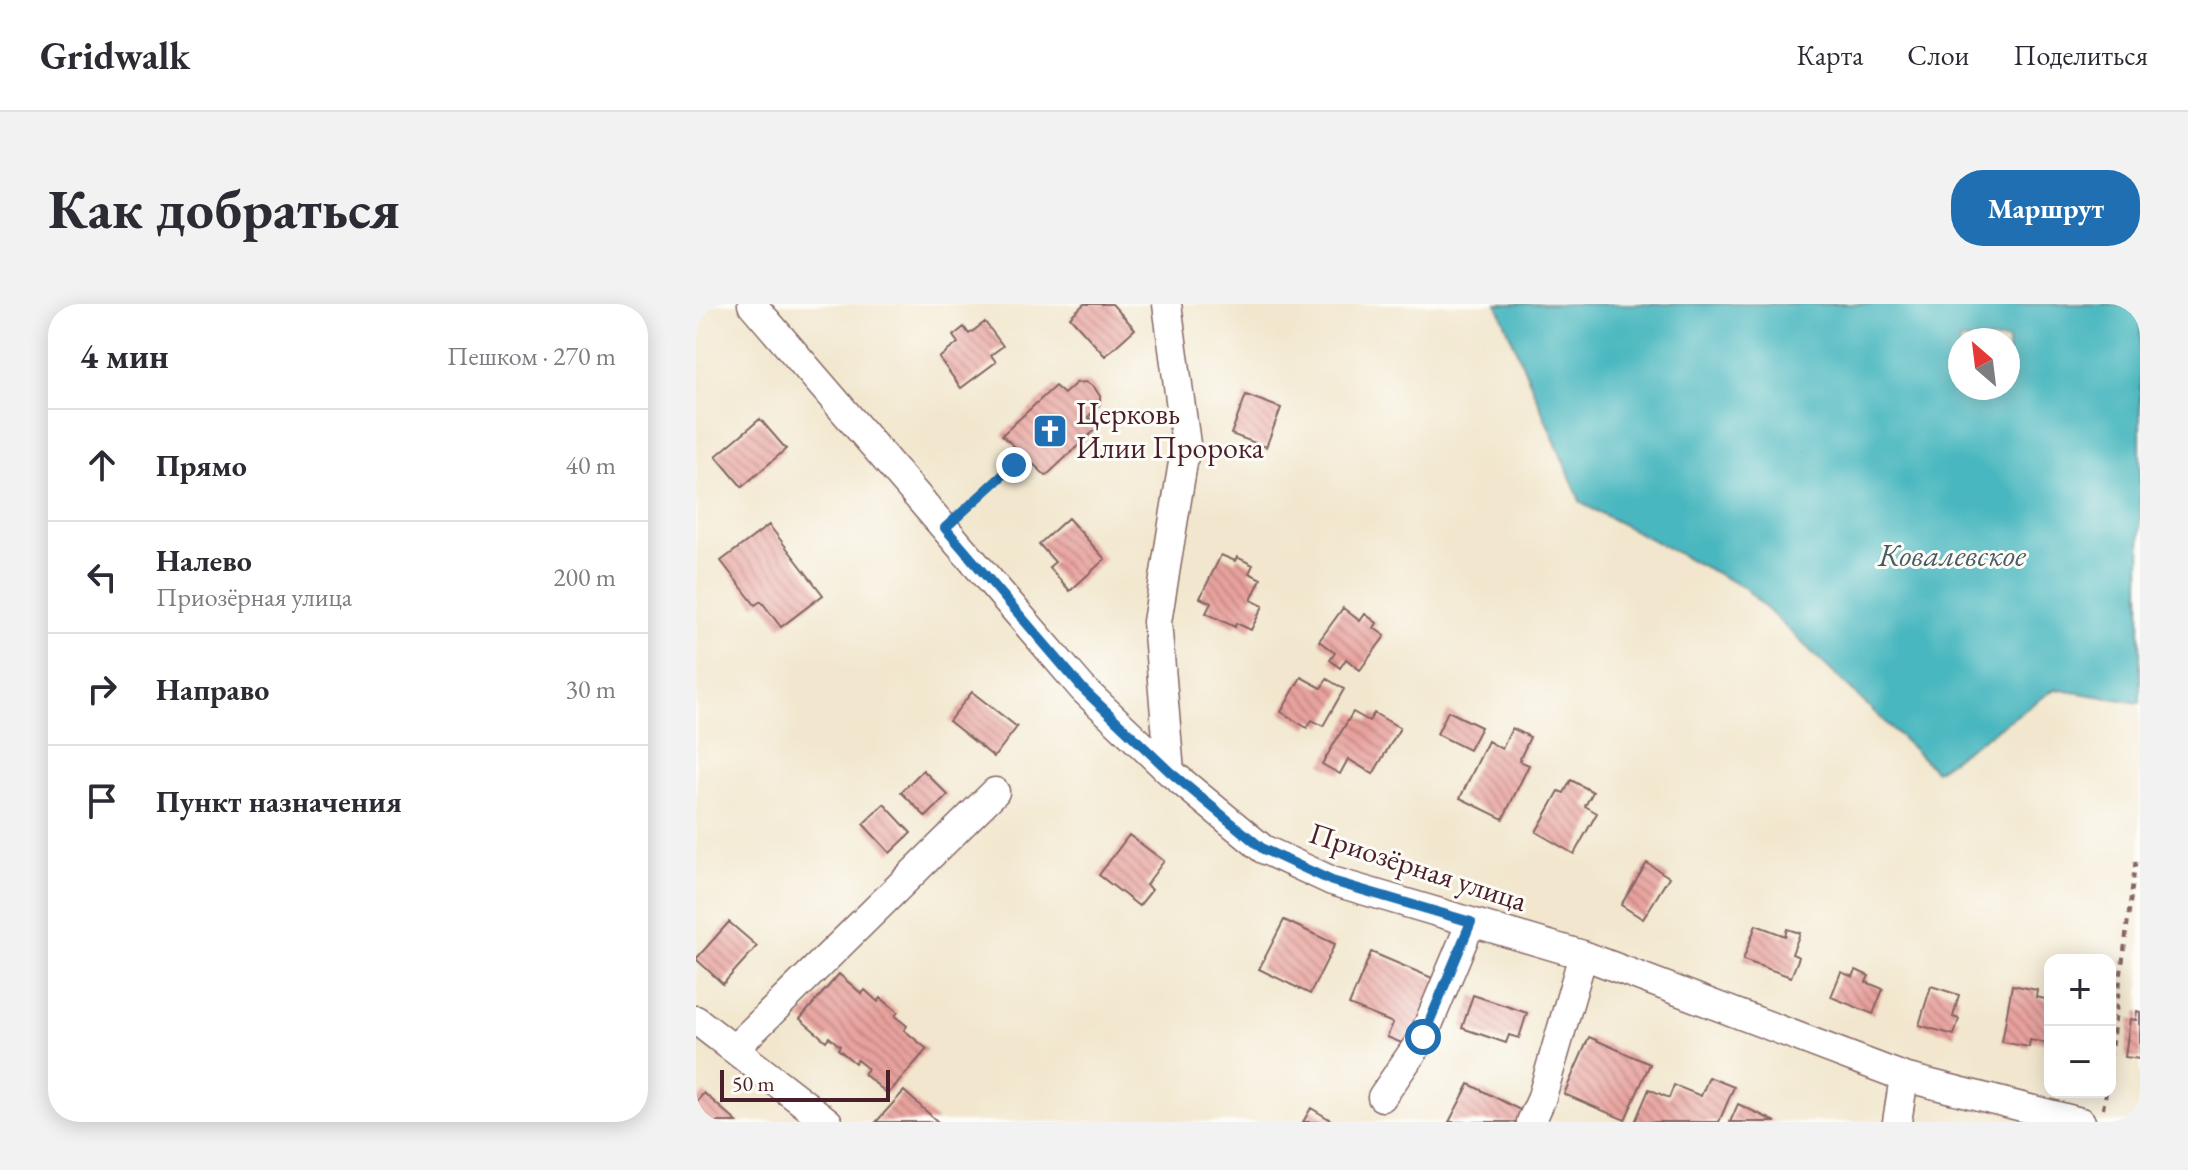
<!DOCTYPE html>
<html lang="ru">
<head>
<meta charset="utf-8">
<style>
	body { margin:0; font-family:"EB Garamond",serif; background:#f2f2f3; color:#2b2b33 }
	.controls { position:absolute; right:24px; bottom:24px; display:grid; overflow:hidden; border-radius:16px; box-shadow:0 4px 20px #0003 }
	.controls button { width:72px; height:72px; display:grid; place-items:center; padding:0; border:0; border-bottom:2px solid #e1e1e2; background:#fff; color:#2b2b33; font:40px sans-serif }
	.compass { position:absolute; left:1252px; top:24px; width:72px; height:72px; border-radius:50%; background:#fff; box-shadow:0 4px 20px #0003; rotate:332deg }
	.scale { position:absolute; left:24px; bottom:20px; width:170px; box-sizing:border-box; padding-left:8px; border:4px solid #4a1f2b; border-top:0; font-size:22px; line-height:28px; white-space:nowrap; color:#4a1f2b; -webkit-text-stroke:6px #fdfcf7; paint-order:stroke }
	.stop { position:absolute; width:24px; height:24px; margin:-18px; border:6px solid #1f6fb2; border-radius:50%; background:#fff }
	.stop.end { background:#1f6fb2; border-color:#fff; box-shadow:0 2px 8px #0008 }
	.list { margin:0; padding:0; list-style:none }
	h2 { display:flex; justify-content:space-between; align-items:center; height:104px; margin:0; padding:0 32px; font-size:34px }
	h2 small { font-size:26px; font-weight:400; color:#7c7c81 }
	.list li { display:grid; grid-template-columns:52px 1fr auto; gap:24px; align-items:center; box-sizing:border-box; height:112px; padding:0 32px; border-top:2px solid #e1e1e2 }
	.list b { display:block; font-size:30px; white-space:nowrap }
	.list p { margin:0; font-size:26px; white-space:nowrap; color:#7c7c81 }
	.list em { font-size:26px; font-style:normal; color:#7c7c81 }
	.icon { flex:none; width:44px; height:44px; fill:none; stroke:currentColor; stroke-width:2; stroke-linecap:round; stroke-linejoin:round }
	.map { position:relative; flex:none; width:1444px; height:818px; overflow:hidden; border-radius:32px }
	header { display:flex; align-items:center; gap:48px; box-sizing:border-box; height:112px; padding:0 40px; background:#fff; border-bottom:2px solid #e1e1e2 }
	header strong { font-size:38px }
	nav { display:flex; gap:44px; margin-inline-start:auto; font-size:28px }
	.intro { display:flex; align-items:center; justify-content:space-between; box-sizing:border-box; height:192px; padding:0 48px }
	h1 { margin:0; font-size:56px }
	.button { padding:20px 36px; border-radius:32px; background:#1f6fb2; color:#fff; font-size:28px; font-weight:700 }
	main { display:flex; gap:48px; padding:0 48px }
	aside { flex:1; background:#fff; border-radius:32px; box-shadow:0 4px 20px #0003 }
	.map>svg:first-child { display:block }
	.water { fill:#48b7bf; stroke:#496b75; stroke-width:2; fill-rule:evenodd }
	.building { fill:url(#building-back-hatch) }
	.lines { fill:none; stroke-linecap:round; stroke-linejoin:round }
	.minor-casing { stroke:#856564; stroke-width:31 }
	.path { stroke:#856564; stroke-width:4; stroke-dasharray:6 6; stroke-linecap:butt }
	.minor { stroke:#fff; stroke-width:28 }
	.route { stroke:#1f6fb2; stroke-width:10 }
	.labels { text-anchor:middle; stroke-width:6; stroke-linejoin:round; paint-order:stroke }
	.poi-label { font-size:30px; fill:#4a1f2b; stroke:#fdfcf7; text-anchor:start }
	.street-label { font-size:30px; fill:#4a1f2b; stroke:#fdfcf7 }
	.water-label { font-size:32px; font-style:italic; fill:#495c66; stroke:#fdfcf7 }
</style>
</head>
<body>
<header>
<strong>Gridwalk</strong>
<nav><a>Карта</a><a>Слои</a><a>Поделиться</a></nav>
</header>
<div class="intro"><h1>Как добраться</h1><a class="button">Маршрут</a></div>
<main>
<aside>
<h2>4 мин<small>Пешком · 270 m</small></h2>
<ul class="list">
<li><svg class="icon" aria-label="ahead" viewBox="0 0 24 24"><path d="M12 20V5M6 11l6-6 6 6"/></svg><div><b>Прямо</b></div><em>40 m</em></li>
<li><svg class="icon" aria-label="left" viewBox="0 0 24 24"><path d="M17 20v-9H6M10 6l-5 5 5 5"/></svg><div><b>Налево</b><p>Приозёрная улица</p></div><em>200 m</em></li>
<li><svg class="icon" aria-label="right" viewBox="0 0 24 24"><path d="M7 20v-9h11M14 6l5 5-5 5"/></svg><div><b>Направо</b></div><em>30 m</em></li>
<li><svg class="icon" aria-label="arrive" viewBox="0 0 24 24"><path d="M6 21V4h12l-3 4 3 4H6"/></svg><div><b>Пункт назначения</b></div></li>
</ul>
</aside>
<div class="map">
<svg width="1444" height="818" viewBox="0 0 1444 818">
	<defs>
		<pattern id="building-back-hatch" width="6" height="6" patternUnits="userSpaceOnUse" patternTransform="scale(2)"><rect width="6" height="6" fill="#e8a29d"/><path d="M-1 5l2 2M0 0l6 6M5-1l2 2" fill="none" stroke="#be8380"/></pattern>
	</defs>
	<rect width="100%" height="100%" fill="#fdfcf7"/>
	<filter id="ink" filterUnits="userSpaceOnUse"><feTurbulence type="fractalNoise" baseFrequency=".0125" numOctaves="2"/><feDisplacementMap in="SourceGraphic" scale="16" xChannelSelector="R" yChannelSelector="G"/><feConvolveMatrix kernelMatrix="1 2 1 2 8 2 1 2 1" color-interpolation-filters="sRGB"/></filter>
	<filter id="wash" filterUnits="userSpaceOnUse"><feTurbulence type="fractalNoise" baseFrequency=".006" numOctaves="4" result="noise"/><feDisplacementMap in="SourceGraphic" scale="32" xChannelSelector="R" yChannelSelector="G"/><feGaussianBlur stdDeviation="1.8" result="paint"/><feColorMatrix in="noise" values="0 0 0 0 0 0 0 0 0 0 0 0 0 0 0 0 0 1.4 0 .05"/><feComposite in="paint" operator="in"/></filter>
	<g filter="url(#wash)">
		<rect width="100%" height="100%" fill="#f2e7ce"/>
		<path class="water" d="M801 0H1444V399L1359 385 1240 467 1049 284 885 199ZM1264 36H1312V84H1264Z"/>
		<g id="blocks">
			<path class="building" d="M388 0H416L439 25 409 52 374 13Z
				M289 18 307 42 295 51 300 58 265 84 243 54 262 39 257 32 268 23 273 30Z
				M390 78 398 83 404 92V100L392 113 402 123 350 172 333 156 323 166 313 156 323 147 306 131 359 82 368 90 380 79Z
				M550 91 585 104 570 143 535 130Z
				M64 115 90 145 46 183 20 152Z
				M372 214 409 255 374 287 353 263 359 258 343 240Z
				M73 221 127 291 85 323 65 297 59 301 25 257Z
				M525 251 539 257 541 253 557 261 553 269 565 275 555 296 567 302 555 326 540 319 539 323 510 309 515 299 504 294Z
				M647 304 664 317 669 310 681 319 678 324 689 332 664 366 650 355 644 364 634 356 639 349 623 337Z
				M605 373 625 384 631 375 648 385 627 422 616 416 611 424 585 408Z
				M276 388 321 423 298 453 253 417Z
				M752 407 785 423 773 446 741 430Z
				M657 408 673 417 678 409 704 424 677 470 652 455 644 470 626 460Z
				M816 424 834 433 823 457 833 461 807 515 764 494 792 437 806 445Z
				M227 466 252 491 230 513 205 488Z
				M875 476 897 488 889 502 901 509 878 550 840 528 863 487 868 489Z
				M188 500 215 529 194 549 167 520Z
				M433 531 468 557 450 581 456 586 443 602 403 571Z
				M951 559 973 573 947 615 925 601Z
				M588 616 639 640 614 690 563 665Z
				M33 618 61 642 27 680 0 655Z
				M1060 621 1089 632 1091 625 1104 629 1096 650 1103 653 1095 673 1047 656Z
				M675 648 741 676 713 742 691 733 697 719 653 701Z
				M1160 666 1173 672 1170 678 1187 685 1177 710 1135 693 1145 668 1157 673Z
				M143 670 166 690 169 686 182 698 185 694 202 708 199 712 211 722 208 726 231 745 192 790 168 770 172 765 161 756 159 759 142 745 144 742 133 733 130 737 104 715Z
				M1316 681 1341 686 1340 693 1354 696V740L1334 736 1333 743 1306 738Z
				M1235 682 1263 691 1257 713 1263 715 1258 731 1223 721Z
				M777 691 831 709 823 734 813 731 810 739 766 724Z
				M1441 707 1444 708V755L1429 753 1434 715 1440 716Z
				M893 733 954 760 929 816 868 790Z
				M1013 773 1038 783 1023 818H939L953 785 973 794 978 781 1005 792Z
				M773 780 830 809 826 818H753Z
				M208 787 242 818H180Z
				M8 789 41 818H0V798Z
				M1042 800 1080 818H1034Z
				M615 804 638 818H607Z"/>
		</g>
	</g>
	<g filter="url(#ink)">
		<use href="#blocks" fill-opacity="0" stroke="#856564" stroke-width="2"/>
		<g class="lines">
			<g class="minor-casing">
				<path id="minor" d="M56 0 387 385 474 468 567 545 636 577 887 651 1208 773 1385 818
					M471 0 490 140 461 318 474 468
					M0 716 132 818
					M38 745 299 488
					M686 793 727 733 775 618
					M835 818 845 796 887 651
					M1201 818 1208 773"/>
			</g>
			<path class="path" d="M265 209 318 161
				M1414 754 1440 554
				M1407 805 1410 788"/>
			<use href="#minor" class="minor"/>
		</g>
	</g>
	<g class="lines" filter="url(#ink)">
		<path class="route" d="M318 161 249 224 387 385 474 468 567 545 636 577 775 618 727 733"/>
	</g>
	<defs>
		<g id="church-square" transform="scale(1.8)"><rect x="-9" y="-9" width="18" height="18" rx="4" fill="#1f6fb2" stroke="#fdfcf7"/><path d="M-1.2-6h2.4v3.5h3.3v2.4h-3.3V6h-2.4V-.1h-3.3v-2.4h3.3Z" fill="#fff"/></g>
	</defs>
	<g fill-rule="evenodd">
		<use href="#church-square" x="354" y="127"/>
	</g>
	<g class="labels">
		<g class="poi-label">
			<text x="380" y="120">Церковь<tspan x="380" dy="34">Илии Пророка</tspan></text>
		</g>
		<g class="street-label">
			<text transform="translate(722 563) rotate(18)" y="10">Приозёрная улица</text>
		</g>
		<g class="water-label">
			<text x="1256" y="262">Ковалевское</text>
		</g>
	</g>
</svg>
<div class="controls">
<button>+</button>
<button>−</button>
</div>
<svg class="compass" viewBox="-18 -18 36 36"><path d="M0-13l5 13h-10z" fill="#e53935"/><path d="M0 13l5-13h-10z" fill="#7c7c81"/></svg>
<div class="scale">50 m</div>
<div class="stop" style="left:727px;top:733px"></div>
<div class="stop end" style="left:318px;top:161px"></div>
</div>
</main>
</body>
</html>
